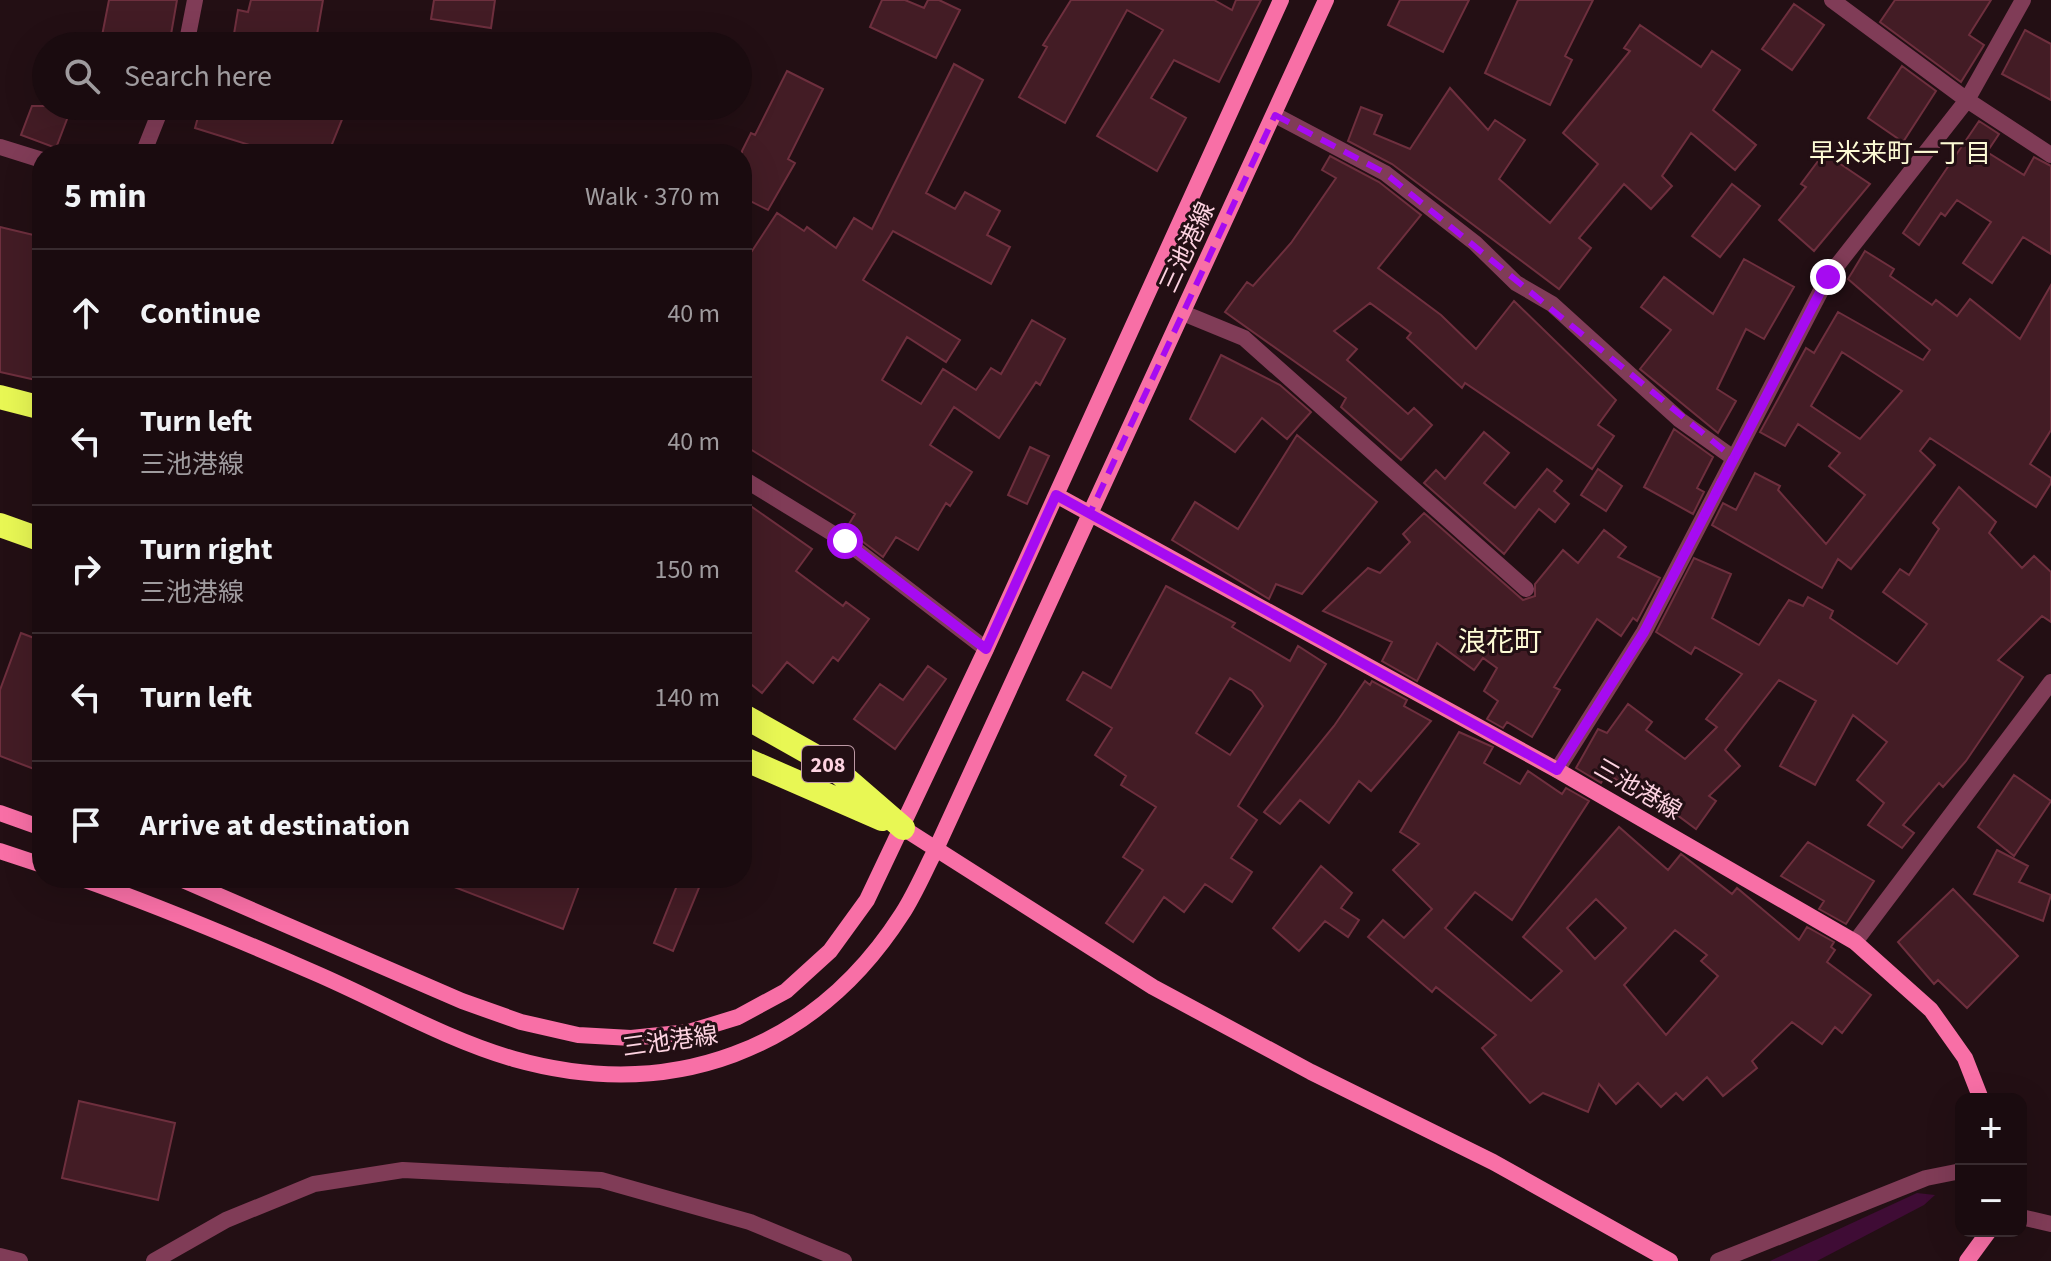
<!DOCTYPE html>
<html lang="en">
<head>
<meta charset="utf-8">
<style>
	body { margin:0; font-family:"Source Sans 3","Noto Sans JP",sans-serif; background:#231418; color:#f1f3f6 }
	.controls { position:absolute; right:24px; bottom:24px; display:grid; overflow:hidden; border-radius:16px; box-shadow:0 8px 32px #0002 }
	.controls button { width:72px; height:72px; display:grid; place-items:center; padding:0; border:0; border-bottom:2px solid #382b2f; background:#1a0b0f; color:#f1f3f6; font:40px sans-serif }
	.stop { position:absolute; width:24px; height:24px; margin:-18px; border:6px solid #a60bf1; border-radius:50%; background:#fff }
	.stop.end { background:#a60bf1; border-color:#fff; box-shadow:0 2px 8px #0008 }
	.list { margin:0; padding:0; list-style:none }
	h2 { display:flex; justify-content:space-between; align-items:center; height:104px; margin:0; padding:0 32px; font-size:34px }
	h2 small { font-size:26px; font-weight:400; color:#9f9b9e }
	.list li { display:grid; grid-template-columns:52px 1fr auto; gap:24px; align-items:center; box-sizing:border-box; height:128px; padding:0 32px; border-top:2px solid #382b2f }
	.list b { display:block; font-size:30px; white-space:nowrap }
	.list p { margin:0; font-size:26px; white-space:nowrap; color:#9f9b9e }
	.list em { font-size:26px; font-style:normal; color:#9f9b9e }
	.icon { flex:none; width:44px; height:44px; fill:none; stroke:currentColor; stroke-width:2; stroke-linecap:round; stroke-linejoin:round }
	.map { position:relative; flex:none; width:2051px; height:1261px; overflow:hidden }
	.search { position:absolute; background:#1a0b0f; box-shadow:0 8px 32px #0002; left:32px; top:32px; width:720px; height:88px; display:flex; align-items:center; gap:20px; box-sizing:border-box; padding:0 28px; border-radius:44px; color:#9f9b9e; font-size:30px }
	.panel { position:absolute; background:#1a0b0f; box-shadow:0 8px 32px #0002; left:32px; top:144px; width:720px; height:744px; border-radius:32px }
	.map>svg:first-child { display:block }
	.water { fill:#3f0c35 }
	.building { fill:#431c25; stroke:#6e2f3e; stroke-width:2; fill-rule:evenodd }
	.lines { fill:none; stroke-linecap:round; stroke-linejoin:round }
	.street { stroke:#803c57; stroke-width:16 }
	.secondary { stroke:#f86fa6; stroke-width:16 }
	.highway { stroke:#e8f754; stroke-width:24 }
	.route { stroke:#a60bf1; stroke-width:10 }
	.marked { fill:none; stroke:#a60bf1; stroke-width:6; stroke-dasharray:16 10; stroke-linejoin:round }
	.labels { text-anchor:middle; stroke-width:6; stroke-linejoin:round; paint-order:stroke }
	.shield { fill:#230f14; stroke:#bc98a4; stroke-width:2 }
	.shield-label { font-size:22px; font-weight:bold; fill:#fdd3e1 }
	.street-label { font-size:24px; fill:#fdd3e1; stroke:#230f14 }
	.neighbourhood-label { font-size:26px; fill:#fdfbd5; stroke:#230f14 }
	.quarter-label { font-size:28px; fill:#fdfbd5; stroke:#230f14 }
</style>
</head>
<body>
<div class="map">
<svg width="2051" height="1261" viewBox="0 0 2051 1261">
	<rect width="100%" height="100%" fill="#230f14"/>
	<path class="water" d="M1917 1193 1935 1195 1924 1205 1817 1261H1770Z"/>
	<path class="building" d="M109 0H177L169 46H100Z
		M251 0H323L315 46H232L238 10 248 12Z
		M434 0H495L491 28 431 19Z
		M882 0H905L924 8 928 0H939L960 10 936 58 870 27Z
		M1071 0H1214L1232 10 1236 0H1261L1219 82 1174 60 1151 98 1186 118 1157 171 1097 136 1163 30 1127 10 1065 123 1019 97 1047 47 1043 45Z
		M1400 0H1469L1443 52 1388 25Z
		M1518 0H1593L1565 56 1572 60 1550 105 1485 73Z
		M1895 0H1991L1969 35 1984 45 1961 82 1880 22Z
		M1794 4 1824 25 1792 70 1762 49Z
		M1640 25 1701 67 1712 51 1740 70 1713 110 1756 145 1735 170 1691 133 1662 176 1672 186 1651 209 1624 184 1579 238 1591 248 1559 289 1392 164 1348 141 1361 107 1382 115 1374 134 1410 149 1450 88 1488 130 1495 120 1525 140 1499 179 1550 223 1598 164 1563 133 1630 51 1624 48Z
		M2025 30 2051 44V100L2002 74Z
		M954 64 983 80 926 193 955 209 965 192 1000 211 987 235 1010 247 991 284 893 231 863 280 960 340 946 362 907 337 882 380 921 404 943 369 976 390 991 368 1001 374 1032 320 1065 339 1040 385 1036 382 999 438 954 407 930 445 972 472 950 506 946 503 918 550 896 537 883 557 846 529 855 514 742 444V245L752 251 777 213 804 231 807 227 836 248 854 218 872 229Z
		M1902 66 1936 91 1903 142 1868 118Z
		M787 71 823 89 788 159 795 163 768 210 742 197V151L751 133 755 135Z
		M32 106H72L56 148 21 135Z
		M201 106H315L343 117 328 154H249L253 146 195 128Z
		M1979 121 1999 134 1987 152 2024 175 2034 157 2051 166V254L2023 237 1992 283 1963 263 1991 222 1957 200 1945 216 1941 213 1919 245 1903 233Z
		M1824 153 1870 184 1814 251 1779 220 1806 187 1801 184Z
		M1330 156 1379 182 1421 215 1378 268 1441 315 1476 349 1514 301 1616 400 1598 425 1614 436 1592 469 1465 383 1462 388 1407 338 1411 333 1370 303 1334 331 1357 349 1347 360 1408 414 1414 408 1432 425 1401 460 1341 407 1346 398 1225 312 1247 282 1253 286 1291 243 1336 178 1322 170Z
		M1732 184 1760 206 1720 257 1692 236Z
		M0 227 42 237V355L36 380 0 372Z
		M1865 251 1894 269 1890 276 1932 305 1936 300 1957 316 1970 299 2020 339 2051 285V430L2030 464 2051 478V483L2036 507 1930 438 1920 451 1935 465 1851 569 1838 559 1822 588 1712 525 1723 503 1736 510 1755 473 1780 486 1778 490 1826 544 1865 495 1829 466 1840 453 1798 424 1785 446 1760 432 1806 348 1814 353 1838 312 1923 360 1930 350 1848 279ZM1842 352 1902 391 1860 439 1811 406Z
		M1744 259 1794 287 1764 339 1746 329 1717 389 1736 401 1718 433 1640 369 1671 330 1641 307 1664 277 1713 314Z
		M1221 355 1280 385 1311 412 1287 439 1262 418 1235 452 1190 419Z
		M1674 429 1713 457 1697 488 1704 492 1693 514 1644 487Z
		M1484 432 1509 453 1484 483 1515 508 1547 469 1562 481 1554 491 1569 504 1555 522 1539 509 1504 554 1424 483 1436 470 1445 479Z
		M1297 435 1377 502 1302 594 1276 584 1269 599 1172 540 1195 502 1238 529Z
		M1030 447 1049 456 1027 504 1008 495Z
		M1598 469 1622 486 1606 511 1581 495Z
		M1959 487 1996 522 1989 533 2022 568 2034 556 2051 572V622L2042 616 1998 660 2023 677 1966 761 1943 787 1939 783 1903 825 1914 833 1902 848 1868 825 1884 803 1857 780 1887 742 1853 715 1815 785 1780 766 1816 701 1779 680 1725 750 1740 766 1709 796 1716 801 1696 829 1642 789 1638 795 1607 773 1601 783 1576 768 1598 729 1607 733 1628 704 1652 722 1646 730 1685 759 1717 727 1706 719 1742 674 1695 647 1691 654 1656 632 1694 558 1731 574 1712 618 1759 645 1789 600 1803 606 1808 597 1833 611 1830 618 1897 664 1927 624 1883 592 1900 569 1909 575 1939 529 1933 523Z
		M742 500 812 549 796 571 843 606 846 602 869 619 838 661 833 657 813 683 787 662 762 693 742 677Z
		M1424 513 1523 600 1535 596V584L1563 550 1578 563 1604 530 1626 547 1618 557 1660 578 1637 621 1633 618 1621 636 1597 619 1554 687 1560 690 1532 737 1507 722 1503 728 1487 719 1498 701 1484 691 1497 668 1483 658 1474 670 1437 643 1417 681 1382 661 1392 642 1323 611 1368 568 1380 573 1410 542 1403 534Z
		M1166 586 1235 623 1232 627 1290 661 1298 646 1326 664 1238 806 1257 820 1231 858 1252 872 1232 902 1205 884 1184 912 1164 897 1133 942 1106 923 1143 870 1123 857 1156 807 1121 785 1126 776 1095 755 1112 728 1067 700 1083 672 1111 688ZM1230 678 1252 691 1263 706 1230 755 1196 733Z
		M21 633 42 641V772L0 756V690Z
		M928 666 946 679 895 749 854 719 880 684 903 700Z
		M1365 681 1370 685 1372 681 1407 700 1404 706 1431 721 1371 791 1359 781 1329 823 1300 800 1280 824 1264 812 1334 726Z
		M1459 732 1493 747 1484 763 1520 784 1528 771 1562 794 1566 788 1589 801 1512 920 1475 892 1445 928 1531 1001 1562 971 1523 937 1619 827 1668 870 1681 854 1732 894 1737 888 1799 940 1807 927 1834 942 1831 947 1835 950 1827 962 1871 995 1842 1033 1835 1027 1822 1044 1792 1022 1752 1061 1757 1068 1723 1096 1707 1077 1683 1100 1676 1093 1661 1107 1638 1083 1616 1104 1599 1084 1588 1112 1543 1093 1530 1103 1482 1048 1496 1035 1436 987 1432 992 1368 937 1383 920 1404 938 1432 909 1393 870 1419 844 1400 832ZM1596 899 1626 928 1595 959 1567 928ZM1675 930 1707 955 1701 961 1718 976 1666 1035 1624 985Z
		M2014 775 2051 801 2014 856 1978 827Z
		M1808 842 1874 881 1846 924 1819 909 1824 901 1781 876Z
		M1997 850 2028 866 2019 882 2051 895 2043 921 1974 894Z
		M1321 866 1352 893 1341 908 1359 920 1348 937 1325 921 1299 951 1273 928Z
		M431 878H582L563 929Z
		M680 878H703L673 951 654 943Z
		M1953 889 2018 956 1967 1008 1938 980 1934 984 1898 942Z
		M79 1101 175 1123 158 1200 62 1178Z"/>
	<g class="lines">
		<path class="street" d="M1832 0 1967 100 2051 155
			M186 46 195 0
			M1275 115 1385 173 1475 243 1516 283 1552 304 1680 420 1732 457
			M0 147 42 160
			M143 154 162 106
			M1183 313 1244 338 1526 589
			M742 478 845 541 986 649
			M1557 770 1644 632 1828 277 1967 100 2023 0
			M1855 942 2051 682
			M2021 1217 2051 1224
			M0 1256 20 1261
			M154 1261 226 1220 314 1184 403 1170 601 1180 750 1222 844 1261
			M1718 1261 1926 1178 1961 1171"/>
		<path class="secondary" d="M1056 495 1557 770 1855 942 1931 1010 1965 1058 1981 1099
			M0 813 42 828
			M903 828 1153 987 1311 1072 1493 1162 1670 1261
			M0 851 42 865
			M79 878C159 906 237 939 315 973 380 1001 445 1039 514 1059 671 1103 814 1051 902 914 915 894 925 870 936 849L1326 0
			M178 878 462 1001 521 1022 578 1035 631 1038 689 1032 738 1017 786 991 830 951 867 900 986 649 1281 0
			M1967 1261 1989 1231"/>
		<path class="highway" d="M0 397 42 408
			M0 525 42 540
			M742 715 829 764 903 828
			M742 758 882 819"/>
	</g>
	<g class="lines">
		<path class="route" d="M845 541 986 649 1056 495 1557 770 1644 632 1828 277"/>
	</g>
	<path class="marked" d="M1275 115 1385 173 1732 457 1644 632 1557 770 1090 513Z"/>
	<g class="labels">
		<rect class="shield" x="802" y="746" width="52" height="36" rx="6"/>
		<g class="shield-label">
			<text x="828" y="772">208</text>
		</g>
		<g class="street-label">
			<text transform="translate(1187 247) rotate(-65)" y="8">三池港線</text>
			<text transform="translate(1638 789) rotate(30)" y="8">三池港線</text>
			<text transform="translate(670 1041) rotate(-8)" y="8">三池港線</text>
		</g>
		<g class="neighbourhood-label">
			<text x="1900" y="162">早米来町一丁目</text>
		</g>
		<g class="quarter-label">
			<text x="1500" y="651">浪花町</text>
		</g>
	</g>
</svg>
<div class="controls">
<button>+</button>
<button>−</button>
</div>
<div class="stop" style="left:845px;top:541px"></div>
<div class="stop end" style="left:1828px;top:277px"></div>
<div class="search"><svg class="icon" aria-label="search" viewBox="0 0 24 24"><circle cx="10" cy="10" r="6"/><path d="M15 15l6 6"/></svg>Search here</div>
<section class="panel">
<h2>5 min<small>Walk · 370 m</small></h2>
<ul class="list">
<li><svg class="icon" aria-label="ahead" viewBox="0 0 24 24"><path d="M12 20V5M6 11l6-6 6 6"/></svg><div><b>Continue</b></div><em>40 m</em></li>
<li><svg class="icon" aria-label="left" viewBox="0 0 24 24"><path d="M17 20v-9H6M10 6l-5 5 5 5"/></svg><div><b>Turn left</b><p>三池港線</p></div><em>40 m</em></li>
<li><svg class="icon" aria-label="right" viewBox="0 0 24 24"><path d="M7 20v-9h11M14 6l5 5-5 5"/></svg><div><b>Turn right</b><p>三池港線</p></div><em>150 m</em></li>
<li><svg class="icon" aria-label="left" viewBox="0 0 24 24"><path d="M17 20v-9H6M10 6l-5 5 5 5"/></svg><div><b>Turn left</b></div><em>140 m</em></li>
<li><svg class="icon" aria-label="arrive" viewBox="0 0 24 24"><path d="M6 21V4h12l-3 4 3 4H6"/></svg><div><b>Arrive at destination</b></div></li>
</ul>
</section>
</div>
</body>
</html>
